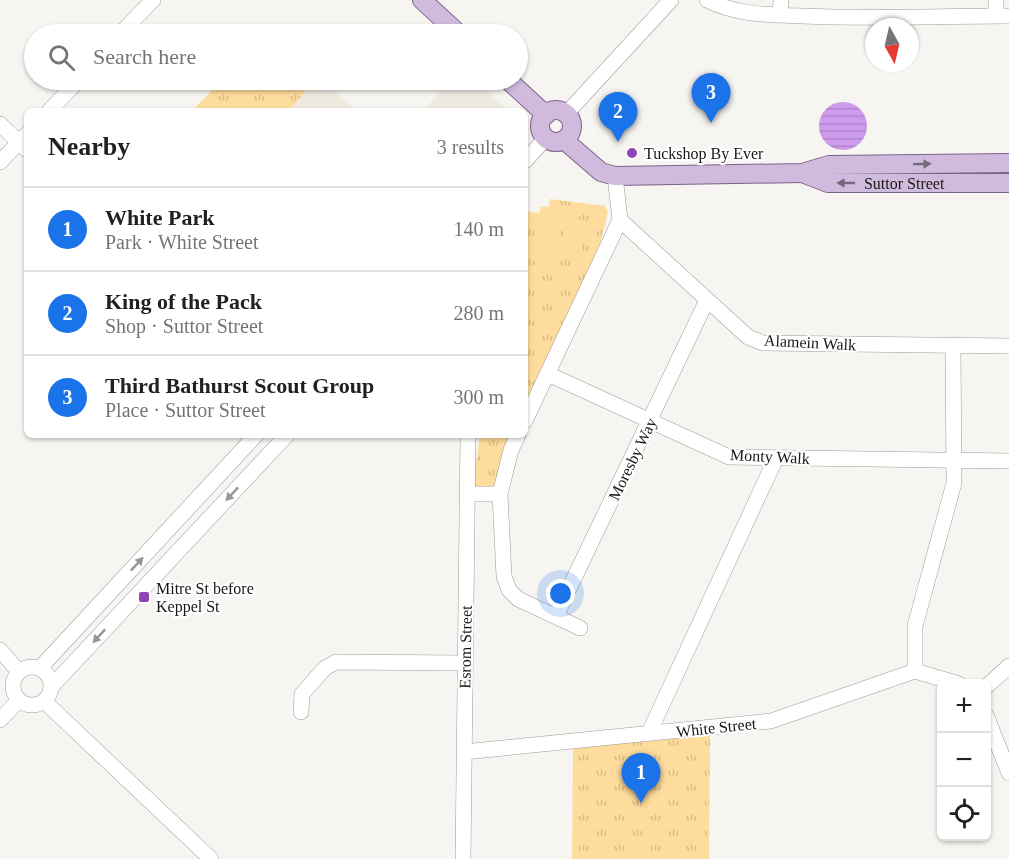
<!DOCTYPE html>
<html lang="en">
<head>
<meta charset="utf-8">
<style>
	body { margin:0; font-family:Georgia,serif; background:#f6f6f6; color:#202124 }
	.controls { position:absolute; right:18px; bottom:18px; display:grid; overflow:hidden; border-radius:9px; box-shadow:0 2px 4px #0004 }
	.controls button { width:54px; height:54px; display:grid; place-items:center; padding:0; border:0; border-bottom:2px solid #e0e0e0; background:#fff; color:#202124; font:30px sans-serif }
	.compass { position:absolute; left:865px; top:18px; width:54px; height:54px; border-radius:50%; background:#fff; box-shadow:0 2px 4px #0004; rotate:172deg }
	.you { position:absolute; left:561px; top:594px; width:21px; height:21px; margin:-15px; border:4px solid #fff; border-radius:50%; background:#1a73e8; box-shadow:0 0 0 9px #1a73e833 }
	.badge { display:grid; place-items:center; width:39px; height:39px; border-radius:50%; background:#1a73e8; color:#fff; font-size:20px; font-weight:700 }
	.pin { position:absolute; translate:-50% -50px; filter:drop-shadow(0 2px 3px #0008) }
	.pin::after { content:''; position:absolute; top:32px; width:21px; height:18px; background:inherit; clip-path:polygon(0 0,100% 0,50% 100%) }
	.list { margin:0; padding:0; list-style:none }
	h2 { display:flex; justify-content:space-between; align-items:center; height:78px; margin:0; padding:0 24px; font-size:26px }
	h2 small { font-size:20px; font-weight:400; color:#757577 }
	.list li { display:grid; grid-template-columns:39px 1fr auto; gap:18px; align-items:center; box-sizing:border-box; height:84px; padding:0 24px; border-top:2px solid #e0e0e0 }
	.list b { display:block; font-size:22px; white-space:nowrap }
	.list p { margin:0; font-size:20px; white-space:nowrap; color:#757577 }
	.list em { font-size:20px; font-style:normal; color:#757577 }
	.icon { flex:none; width:33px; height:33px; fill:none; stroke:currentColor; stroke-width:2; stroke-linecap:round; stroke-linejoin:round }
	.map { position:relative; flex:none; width:1009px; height:859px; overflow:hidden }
	.search { position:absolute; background:#fff; box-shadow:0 2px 4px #0004; left:24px; top:24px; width:504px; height:66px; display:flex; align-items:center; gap:15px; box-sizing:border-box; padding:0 21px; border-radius:33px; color:#757577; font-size:22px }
	.panel { position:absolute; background:#fff; box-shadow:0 2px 4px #0004; left:24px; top:108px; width:504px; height:330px; border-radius:9px }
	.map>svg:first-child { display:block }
	.built { fill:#efeae0 }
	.grass { fill:url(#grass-tufts) }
	.pitch { fill:#fedc9d }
	.water { fill:url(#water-rules) }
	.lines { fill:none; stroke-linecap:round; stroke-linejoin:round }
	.minor-casing { stroke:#9c9b98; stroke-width:16 }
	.major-casing { stroke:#7c6389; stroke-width:20 }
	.minor { stroke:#fff; stroke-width:15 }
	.major { stroke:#d0badd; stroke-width:18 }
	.oneway { fill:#74697a }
	.oneway2 { fill:#989797 }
	.poi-dot { fill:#9045b7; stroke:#fff; stroke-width:2 }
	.labels { text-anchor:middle; stroke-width:4.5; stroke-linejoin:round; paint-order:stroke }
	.poi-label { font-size:16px; fill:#191817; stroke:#fff; text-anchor:start }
	.street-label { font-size:16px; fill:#191817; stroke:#fff }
</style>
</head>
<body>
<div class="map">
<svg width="1009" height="859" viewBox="0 0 1009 859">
	<defs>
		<pattern id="grass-tufts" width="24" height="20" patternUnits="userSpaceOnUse" patternTransform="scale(1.5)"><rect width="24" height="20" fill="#fedc9d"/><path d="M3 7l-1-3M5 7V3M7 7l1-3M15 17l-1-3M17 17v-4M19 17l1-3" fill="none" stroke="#d9bc86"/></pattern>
		<pattern id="water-rules" width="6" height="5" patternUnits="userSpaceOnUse" patternTransform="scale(1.5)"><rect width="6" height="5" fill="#ce9bec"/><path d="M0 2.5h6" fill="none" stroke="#b085ca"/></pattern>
	</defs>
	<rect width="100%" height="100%" fill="#f7f5f2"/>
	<path class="built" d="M222 80H322L357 111H192Z
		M452 80H475L509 111H423Z"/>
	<path class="grass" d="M222 80H314L289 111H192Z
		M550 199 605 206 608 212 598 252 525 416V211L539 213 541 206 549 207Z
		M480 435H517L501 488 472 489Z
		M710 733 709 859H572L573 747Z"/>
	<path class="pitch" d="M543 214 562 216 558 255 539 253Z
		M566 218 585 220 581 258 562 257Z"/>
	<path class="water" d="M819 126a24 24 0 1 1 48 0a24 24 0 1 1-48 0Z"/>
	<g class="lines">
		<g class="minor-casing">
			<path id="minor" d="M707 0C735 15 771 15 802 16 871 19 940 16 1009 16
				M780 15 781 0
				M996 16V0
				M120 34 153 0
				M49 111 79 80
				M566 114 671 0
				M0 124 26 149
				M525 161 546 138
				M0 162 27 134
				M620 220 748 337 763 343 1009 346
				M548 374 729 457 1009 461
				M525 421 620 220 615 176
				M518 435 511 450 500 494 504 576 509 590 518 599 580 628
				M467 494H500
				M556 616 707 300
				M0 650 19 672
				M13 686a19 19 0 1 1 38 0a19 19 0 1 1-38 0Z
				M40 668 256 435
				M915 671V626L954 483 953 346
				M52 686 287 435
				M986 687 1009 666
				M44 701 211 859
				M301 712 302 694 325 668 336 662 464 663
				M986 715 1009 773
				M0 720 19 700
				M649 733 776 458
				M464 752 771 721 915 671 959 684
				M463 859 468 435"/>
		</g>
		<g class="major-casing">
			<g id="major">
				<path d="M422 0 459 34"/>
				<path d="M508 80 546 115"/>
				<circle cx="556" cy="126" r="16"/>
				<path d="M564 140 601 172 615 176 802 173 829 165 1009 163"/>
				<path id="s1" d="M802 173 828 183H1009"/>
			</g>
		</g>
		<use href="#minor" class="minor"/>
		<use href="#major" class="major"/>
	</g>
	<defs><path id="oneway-solid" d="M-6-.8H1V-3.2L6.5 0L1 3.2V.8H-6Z" transform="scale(1.5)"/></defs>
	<g class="oneway">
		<use href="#oneway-solid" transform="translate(922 164) rotate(-1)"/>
		<use href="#oneway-solid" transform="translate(846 183) rotate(180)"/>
	</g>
	<g class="oneway2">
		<use href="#oneway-solid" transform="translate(232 494) rotate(133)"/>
		<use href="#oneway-solid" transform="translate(137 564) rotate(-47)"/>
		<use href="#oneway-solid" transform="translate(99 636) rotate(133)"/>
	</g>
	<g class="poi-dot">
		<circle cx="632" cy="153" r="6"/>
		<rect x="138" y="591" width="12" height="12" rx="3"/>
	</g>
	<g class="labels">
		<g class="poi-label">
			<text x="644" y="159">Tuckshop By Ever</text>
			<text x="156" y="594">Mitre St before<tspan x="156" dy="18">Keppel St</tspan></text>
		</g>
		<g class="street-label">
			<text dy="6" stroke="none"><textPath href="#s1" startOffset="104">Suttor Street</textPath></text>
			<text transform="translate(810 342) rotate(3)" y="6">Alamein Walk</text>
			<text transform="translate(770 456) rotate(3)" y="6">Monty Walk</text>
			<text transform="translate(632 459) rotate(-64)" y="6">Moresby Way</text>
			<text transform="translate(465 647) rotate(-89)" y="6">Esrom Street</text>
			<text transform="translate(716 727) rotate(-6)" y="6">White Street</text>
		</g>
	</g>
</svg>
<div class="controls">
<button>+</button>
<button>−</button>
<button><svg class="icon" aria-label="locate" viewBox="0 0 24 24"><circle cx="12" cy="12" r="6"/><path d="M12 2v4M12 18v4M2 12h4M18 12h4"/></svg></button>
</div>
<svg class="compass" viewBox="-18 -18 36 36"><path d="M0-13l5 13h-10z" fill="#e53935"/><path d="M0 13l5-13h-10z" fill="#757577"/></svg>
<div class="you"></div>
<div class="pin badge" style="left:641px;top:803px">1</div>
<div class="pin badge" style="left:618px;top:142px">2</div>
<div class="pin badge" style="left:711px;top:123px">3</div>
<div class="search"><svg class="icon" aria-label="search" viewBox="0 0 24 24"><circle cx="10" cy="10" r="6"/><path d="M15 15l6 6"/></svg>Search here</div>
<section class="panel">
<h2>Nearby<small>3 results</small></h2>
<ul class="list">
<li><span class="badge">1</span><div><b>White Park</b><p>Park · White Street</p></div><em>140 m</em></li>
<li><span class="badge">2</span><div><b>King of the Pack</b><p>Shop · Suttor Street</p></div><em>280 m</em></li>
<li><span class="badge">3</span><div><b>Third Bathurst Scout Group</b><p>Place · Suttor Street</p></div><em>300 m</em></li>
</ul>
</section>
</div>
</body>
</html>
